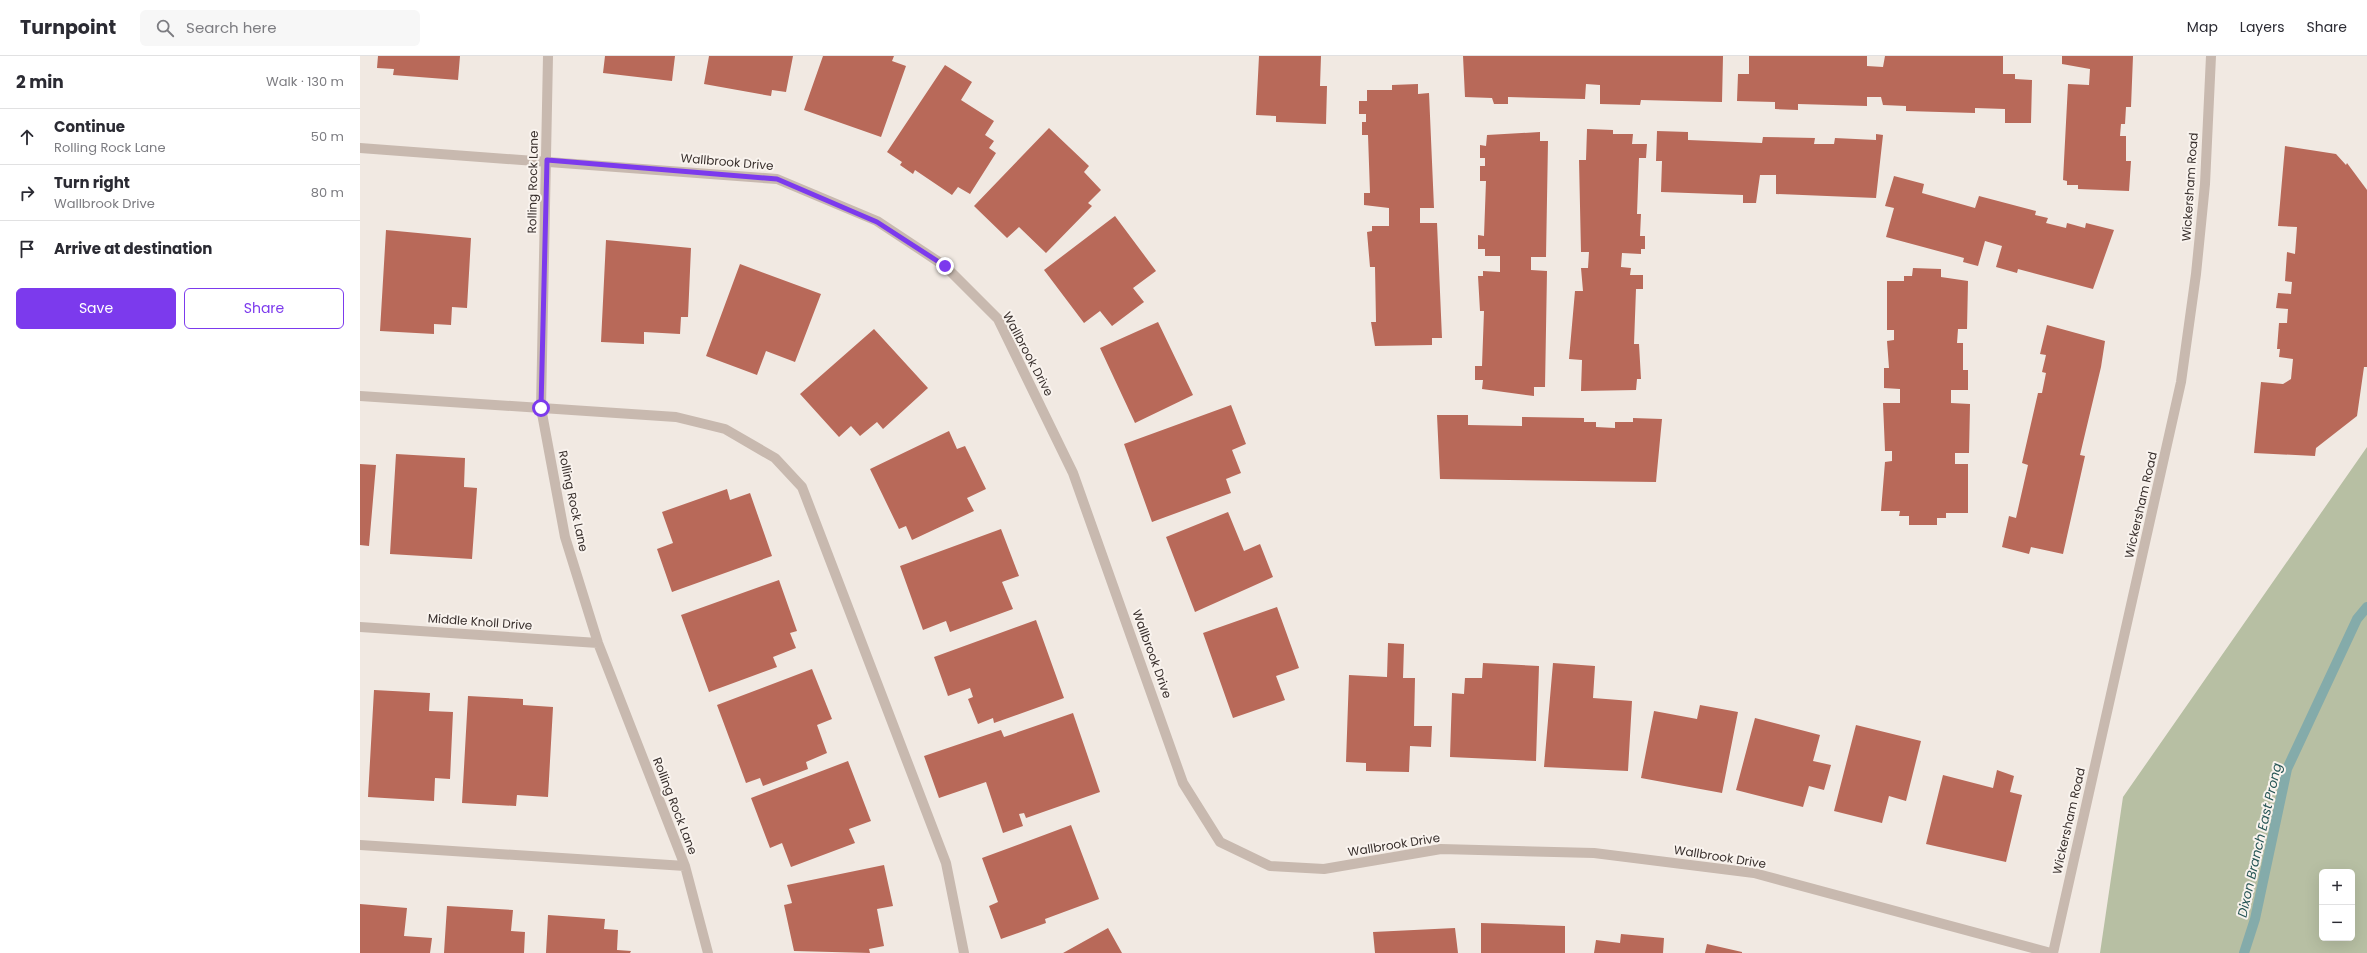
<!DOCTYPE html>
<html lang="en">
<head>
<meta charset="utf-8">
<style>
	body { margin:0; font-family:Poppins,sans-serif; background:#f7f7f7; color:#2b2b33 }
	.controls { position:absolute; right:12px; bottom:12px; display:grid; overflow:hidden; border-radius:6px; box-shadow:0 4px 16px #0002 }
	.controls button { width:36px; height:36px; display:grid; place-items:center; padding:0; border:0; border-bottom:1px solid #e1e1e2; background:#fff; color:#2b2b33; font:20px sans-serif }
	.stop { position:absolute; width:12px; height:12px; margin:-9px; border:3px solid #7c3aed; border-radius:50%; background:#fff }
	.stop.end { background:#7c3aed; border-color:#fff; box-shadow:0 1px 4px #0008 }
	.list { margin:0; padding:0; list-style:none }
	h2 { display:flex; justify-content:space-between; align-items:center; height:52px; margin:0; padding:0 16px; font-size:17px }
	h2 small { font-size:13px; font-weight:400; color:#7c7c81 }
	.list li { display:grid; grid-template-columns:26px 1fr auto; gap:12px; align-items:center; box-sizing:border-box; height:56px; padding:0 16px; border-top:1px solid #e1e1e2 }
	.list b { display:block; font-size:15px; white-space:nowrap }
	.list p { margin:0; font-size:13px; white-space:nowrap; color:#7c7c81 }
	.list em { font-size:13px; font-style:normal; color:#7c7c81 }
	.actions { display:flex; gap:8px; padding:12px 16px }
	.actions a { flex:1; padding:9px 0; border:1px solid #7c3aed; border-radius:6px; text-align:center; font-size:14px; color:#7c3aed }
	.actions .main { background:#7c3aed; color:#fff }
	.icon { flex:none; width:22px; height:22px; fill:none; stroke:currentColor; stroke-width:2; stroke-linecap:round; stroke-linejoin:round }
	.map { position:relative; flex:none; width:2007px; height:897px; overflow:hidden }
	header { display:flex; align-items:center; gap:24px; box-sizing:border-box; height:56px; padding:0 20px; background:#fff; border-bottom:1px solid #e1e1e2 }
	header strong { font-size:19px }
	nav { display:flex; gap:22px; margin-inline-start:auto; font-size:14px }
	.search { width:280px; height:36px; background:#f7f7f7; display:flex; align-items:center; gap:10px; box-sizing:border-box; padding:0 14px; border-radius:6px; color:#7c7c81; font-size:15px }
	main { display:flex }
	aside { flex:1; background:#fff }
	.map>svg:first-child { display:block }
	.green { fill:#b7bfa3; fill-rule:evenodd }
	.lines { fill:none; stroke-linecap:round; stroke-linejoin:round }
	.stream { stroke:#84abaa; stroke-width:10 }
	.building { fill:#b86959 }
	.minor { stroke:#c8b9af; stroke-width:10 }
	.route { stroke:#7c3aed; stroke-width:5 }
	.labels { text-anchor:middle; stroke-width:4; stroke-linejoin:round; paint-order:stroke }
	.street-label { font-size:12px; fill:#382f2c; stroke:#f9f3ee }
	.water-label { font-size:13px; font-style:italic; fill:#265555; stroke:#f9f3ee }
</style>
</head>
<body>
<header>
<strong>Turnpoint</strong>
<div class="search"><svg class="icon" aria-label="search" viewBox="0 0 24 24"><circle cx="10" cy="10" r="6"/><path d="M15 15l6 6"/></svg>Search here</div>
<nav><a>Map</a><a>Layers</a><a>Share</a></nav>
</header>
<main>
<aside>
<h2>2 min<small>Walk · 130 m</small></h2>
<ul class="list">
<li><svg class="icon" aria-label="ahead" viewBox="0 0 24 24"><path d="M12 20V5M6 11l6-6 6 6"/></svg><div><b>Continue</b><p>Rolling Rock Lane</p></div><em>50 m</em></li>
<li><svg class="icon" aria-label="right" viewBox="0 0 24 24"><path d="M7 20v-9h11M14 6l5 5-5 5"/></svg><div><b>Turn right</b><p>Wallbrook Drive</p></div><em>80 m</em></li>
<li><svg class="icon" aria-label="arrive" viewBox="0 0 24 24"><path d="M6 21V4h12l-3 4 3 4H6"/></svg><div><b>Arrive at destination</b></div></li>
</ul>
<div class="actions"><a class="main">Save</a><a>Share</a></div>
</aside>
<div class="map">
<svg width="2007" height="897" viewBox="0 0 2007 897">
	<rect width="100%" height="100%" fill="#f1e9e2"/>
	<path class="green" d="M2007 391V897H1740L1763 741ZM1962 816H1992V882H1962Z"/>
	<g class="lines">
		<path class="stream" d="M1884 897 1895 863 1927 713 1997 563 2007 551"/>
	</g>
	<path class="building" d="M18 0H100L98 24 33 19 34 13 17 12Z
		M245 0H315L312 25 243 17Z
		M349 0H433L426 36 412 34 411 40 344 28Z
		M463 0H534L532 5 546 10 521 81 444 54Z
		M899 0H961L960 30H967L966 68 916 66V60L896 59Z
		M1103 0H1363L1362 46 1281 44 1280 49 1240 48V29L1226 28 1225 43 1148 41V48H1134L1132 42 1105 41Z
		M1389 0H1507V10L1523 11 1525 0H1643V18H1655V23L1672 24 1671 67H1645V53L1615 52V57L1546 55V50L1523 49 1521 41H1507V50L1438 48V54L1415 53V46L1377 45 1378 18H1389Z
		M1702 0H1773L1771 51H1766L1765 68H1761L1760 80H1766V105H1771L1769 135 1718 133V129H1707V125L1703 124 1708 28 1729 29 1730 13 1702 8Z
		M585 9 612 26 601 44 634 65 625 79 634 85 629 92 636 97 610 138 598 131 592 139 555 114 553 118 540 109 542 106 527 96Z
		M1058 28V38L1069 37 1074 152H1060V167H1077L1082 282H1072V289L1015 290 1011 266H1016L1015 211H1010L1007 176 1012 175V170H1029V152L1004 149V137H1010L1008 79H1002V66H1006V58H999V45H1007V34H1032V29Z
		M689 72 729 110 724 116 741 134 728 147 732 150 686 197 659 171 647 182 614 150Z
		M1227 73 1253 74V78H1273L1272 88H1287L1286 102H1279L1277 158H1281L1280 180H1285V193H1281V198L1262 197 1261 211 1271 212 1270 219H1283V233H1276L1274 288H1279L1281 323H1277L1276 334 1221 335 1222 304 1209 303 1215 235H1223L1221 212H1228L1229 196H1221L1219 104H1226Z
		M1297 75 1328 76V84L1402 87 1403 81 1455 82 1454 88H1474L1475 82 1516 84V78L1523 79 1516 142 1416 138V119H1400L1396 147H1383V139L1301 136 1302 105H1296Z
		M1180 76V85H1188L1186 201H1171V214L1187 215 1185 331H1174V340L1122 333 1123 324H1115V310H1122L1124 255H1120L1118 220H1123V215L1140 216V200H1125V193H1118V179L1124 180 1126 125H1120V110H1125V102H1120V89L1126 90 1127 79Z
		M1925 90 1976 98 1986 109 1987 107 2007 134V311H2004L1997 360 1956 392 1955 400 1894 397 1901 326 1923 328 1931 323 1933 303 1919 301 1920 293H1917L1919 267H1927L1928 253 1916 252 1918 237 1931 238 1932 226 1925 225 1927 196 1935 198 1937 171 1918 170Z
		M1534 120 1564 128 1562 137 1615 152 1619 140 1676 155 1675 159 1688 162 1686 167 1706 172 1707 167 1725 172 1726 167 1754 174 1733 233 1658 213 1657 217 1636 211 1642 190 1625 185 1618 210 1603 206 1604 202 1526 181 1534 152 1525 150Z
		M755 160 796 215 773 232 784 246 752 270 740 255 724 267 684 214Z
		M26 174 111 182 107 252 92 251 91 269 74 268V278L20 275Z
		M246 184 331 192 328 261H321L320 278 284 276V288L241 286Z
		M380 208 461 238 435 306 406 295 397 319 346 300Z
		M1553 212 1581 213V221L1608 225 1607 273H1598L1597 287H1603V314H1608V334H1591V347L1610 348 1609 397H1595V408H1608V457H1586V462H1577V469H1549V460H1539L1540 455H1521L1525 406 1532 405V395H1525L1523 347H1540V333L1524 332V312H1529L1527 285 1534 284V274H1527V225H1544V220H1552Z
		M798 266 833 339 775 367 740 292Z
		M1687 269 1745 285 1741 311 1720 399 1725 400 1703 498 1671 491 1669 498 1642 491 1649 460 1656 462 1668 409 1662 407 1678 337H1682L1686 317 1682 316 1686 299 1680 298Z
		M514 273 568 332 523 373 517 366 500 380 491 370 479 381 440 338Z
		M871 349 886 388 872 394 881 417 866 423 871 437 792 466 764 388Z
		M1077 359H1108V369L1162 370V361L1224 362V366H1236V371L1255 372V366H1273V362L1302 363 1296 426 1080 423Z
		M589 375 597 393 605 390 626 433 607 442 614 455 552 484 546 470 539 473 510 413Z
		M36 398 105 402 104 431 117 432 112 503 30 498Z
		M0 408 16 409 9 490 0 489Z
		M367 433 370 444 390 437 412 500 312 536 297 493 313 487 302 456Z
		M868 456 884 495 900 488 913 521 835 556 806 481Z
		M641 473 659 520 642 526 653 553 590 576 586 565 563 574 540 510Z
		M419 524 437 575 430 577 436 592 413 601 417 611 349 636 321 559Z
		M917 551 939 612 916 620 925 644 873 662 843 577Z
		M676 564 704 642 634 667 633 662 618 668 608 643 613 641 610 632 588 640 574 601Z
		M1028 587 1044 588 1043 622H1055L1054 670H1072L1071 691 1050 690 1049 716 1006 715V707L986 706 989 619 1027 621Z
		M1123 607 1179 610 1176 705 1090 701 1092 637 1104 638 1105 622H1122Z
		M1193 607 1235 610 1233 642 1272 645 1268 715 1184 711Z
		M452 613 472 663 457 669 467 697 446 706 448 713 403 730 400 722 386 727 357 649Z
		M14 634 70 637 69 655 93 656 90 723 75 722 74 745 8 741Z
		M108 640 163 643V649L193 651 188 741 157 739 156 750 102 747Z
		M1340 649 1378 656 1362 737 1281 722 1294 655 1337 663Z
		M713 657 740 736 666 762 664 757 659 758 663 770 643 777 626 726 579 742 564 700 641 674 644 681Z
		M1395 662 1460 679 1453 705 1471 709 1464 734 1449 730 1443 751 1376 734Z
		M1496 669 1561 685 1546 745 1529 740 1522 767 1474 755Z
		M488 705 511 765 489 773 495 787 431 811 422 787 410 792 391 742Z
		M1637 714 1654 720 1650 736 1662 739 1646 806 1566 788 1583 719 1633 732Z
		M711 769 739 843 685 863 686 867 641 883 629 850 638 846 622 802Z
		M524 809 533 850 517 853 524 890 509 893 510 897 434 895 424 849 432 847 427 829Z
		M0 848 47 852 44 880 72 882 70 897H0Z
		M87 850 153 854 151 875 165 876 164 897H84Z
		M188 859 245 863 244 873 258 874 257 894 271 895 270 897H186Z
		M1121 867 1205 870V897H1121Z
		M748 872 762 897H703Z
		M1095 872 1098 897H1015L1013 876Z
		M1261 878 1304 882 1303 897H1234L1236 884 1260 887Z
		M1347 888 1382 896V897H1345Z"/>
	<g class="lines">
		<path class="minor" d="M188 0 181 352 205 481 238 587 325 810 348 897
			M0 92 417 123 517 165 585 210 638 263 713 417 823 727 860 786 910 810 964 813 1081 793 1234 797 1394 817 1691 897
			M0 340 316 361 365 373 415 402 442 431 586 807 604 897
			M0 571 238 587
			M0 789 325 810
			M1693 897 1821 326 1836 218 1845 128 1851 0"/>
	</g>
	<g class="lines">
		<path class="route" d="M181 352 187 104 417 123 517 166 585 210"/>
	</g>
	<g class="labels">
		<g class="street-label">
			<text transform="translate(367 106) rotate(5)" y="4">Wallbrook Drive</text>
			<text transform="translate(173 126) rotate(-89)" y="4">Rolling Rock Lane</text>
			<text transform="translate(1830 131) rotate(-86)" y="4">Wickersham Road</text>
			<text transform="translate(668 298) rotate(62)" y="4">Wallbrook Drive</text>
			<text transform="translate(213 445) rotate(78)" y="4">Rolling Rock Lane</text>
			<text transform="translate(1781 449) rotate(-77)" y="4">Wickersham Road</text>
			<text transform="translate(120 566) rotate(4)" y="4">Middle Knoll Drive</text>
			<text transform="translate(792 598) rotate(70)" y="4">Wallbrook Drive</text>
			<text transform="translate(315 750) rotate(69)" y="4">Rolling Rock Lane</text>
			<text transform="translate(1709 765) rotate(-77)" y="4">Wickersham Road</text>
			<text transform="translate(1034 789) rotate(-9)" y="4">Wallbrook Drive</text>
			<text transform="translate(1360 801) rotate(9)" y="4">Wallbrook Drive</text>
		</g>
		<g class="water-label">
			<text transform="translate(1899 784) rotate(-77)" y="5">Dixon Branch East Prong</text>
		</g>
	</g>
</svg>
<div class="controls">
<button>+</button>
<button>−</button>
</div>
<div class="stop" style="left:181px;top:352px"></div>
<div class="stop end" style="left:585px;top:210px"></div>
</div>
</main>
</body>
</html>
